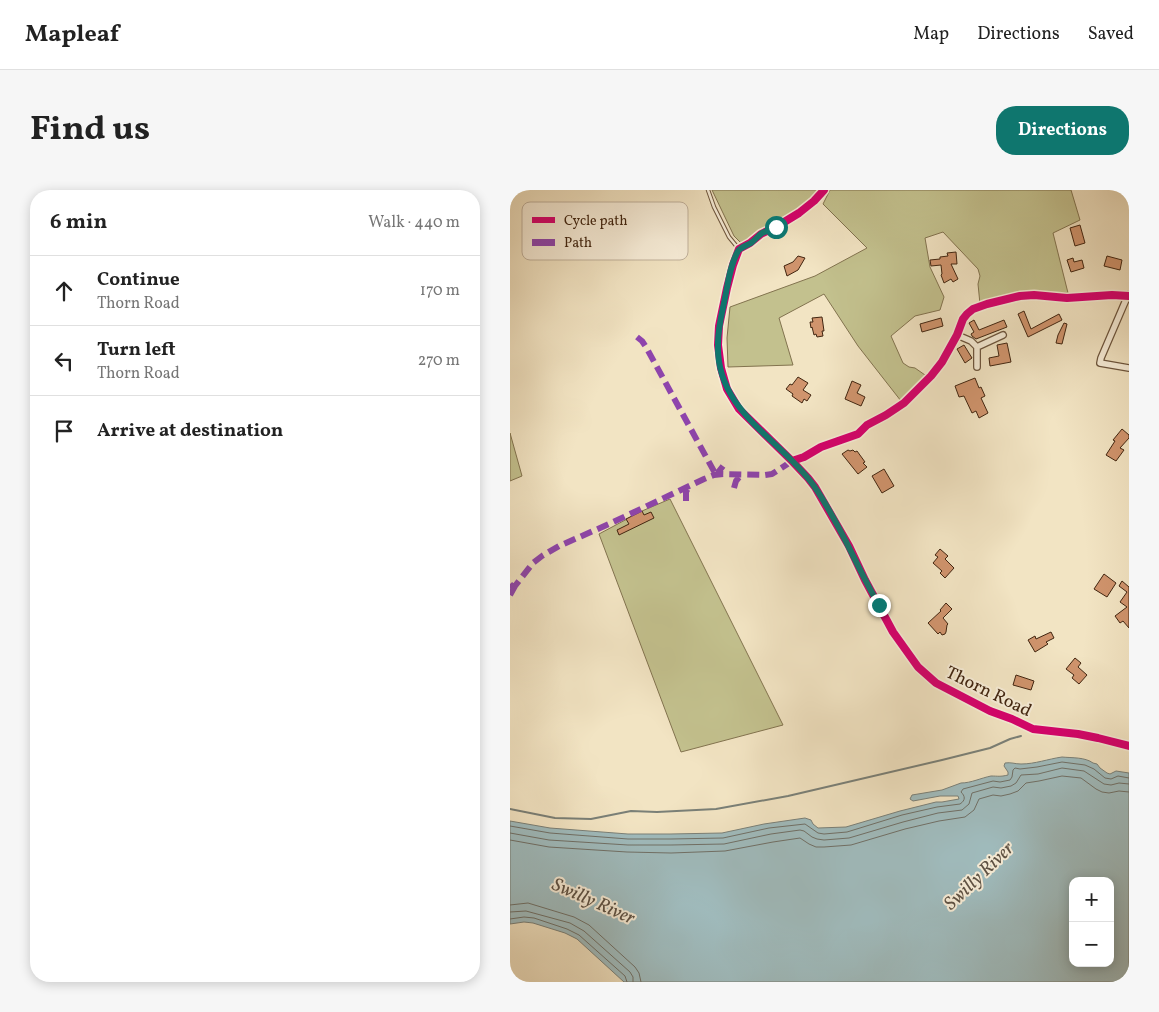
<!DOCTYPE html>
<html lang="en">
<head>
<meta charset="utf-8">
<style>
	body { margin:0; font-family:Vollkorn,serif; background:#f6f6f6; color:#222 }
	.controls { position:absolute; right:15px; bottom:15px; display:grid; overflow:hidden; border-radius:10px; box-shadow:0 2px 12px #0003 }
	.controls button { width:45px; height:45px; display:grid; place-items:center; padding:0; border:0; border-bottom:1px solid #e0e0e0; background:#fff; color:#222; font:25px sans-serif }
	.stop { position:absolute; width:15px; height:15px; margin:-11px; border:4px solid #0f766e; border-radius:50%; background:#fff }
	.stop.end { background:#0f766e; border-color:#fff; box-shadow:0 1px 5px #0008 }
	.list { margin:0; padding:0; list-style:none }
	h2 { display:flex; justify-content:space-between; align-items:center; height:65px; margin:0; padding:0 20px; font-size:21px }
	h2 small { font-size:16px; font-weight:400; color:#767676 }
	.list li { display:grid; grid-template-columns:32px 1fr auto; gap:15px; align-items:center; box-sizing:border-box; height:70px; padding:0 20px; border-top:1px solid #e0e0e0 }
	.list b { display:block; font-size:19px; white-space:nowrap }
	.list p { margin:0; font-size:16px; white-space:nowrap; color:#767676 }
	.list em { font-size:16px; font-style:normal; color:#767676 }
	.icon { flex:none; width:28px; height:28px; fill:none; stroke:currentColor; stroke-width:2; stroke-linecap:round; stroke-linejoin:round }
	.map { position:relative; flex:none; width:619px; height:792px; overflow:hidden; border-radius:20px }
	header { display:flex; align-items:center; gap:30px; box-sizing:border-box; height:70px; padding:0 25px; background:#fff; border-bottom:1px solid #e0e0e0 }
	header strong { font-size:24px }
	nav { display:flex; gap:28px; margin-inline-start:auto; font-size:18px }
	.intro { display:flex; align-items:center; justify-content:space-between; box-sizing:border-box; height:120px; padding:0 30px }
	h1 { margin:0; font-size:35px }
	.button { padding:12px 22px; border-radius:20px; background:#0f766e; color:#fff; font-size:18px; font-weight:700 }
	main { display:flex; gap:30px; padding:0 30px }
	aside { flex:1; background:#fff; border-radius:20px; box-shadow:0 2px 12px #0003 }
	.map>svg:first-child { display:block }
	.green { fill:#c3c18e; stroke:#82734f }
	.water { fill:#a0bcbe; stroke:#7a8078; fill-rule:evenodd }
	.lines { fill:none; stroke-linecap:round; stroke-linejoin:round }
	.shore { stroke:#707067; stroke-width:1 }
	.stream { stroke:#7a8078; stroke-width:2 }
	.building { fill:#d0946d; stroke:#412510 }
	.lane-casing { stroke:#6d553d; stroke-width:4.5 }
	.street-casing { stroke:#6d553d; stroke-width:8 }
	.lane { stroke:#f7edd8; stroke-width:2.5 }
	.street { stroke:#f7edd8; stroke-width:5.5 }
	.quiet { stroke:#8e44ad; stroke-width:6; stroke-dasharray:12 6; stroke-linecap:butt }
	.cycleway-casing { stroke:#f7edd8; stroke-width:11 }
	.cycleway { stroke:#d6006c; stroke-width:8 }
	.route { stroke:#0f766e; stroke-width:6 }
	.labels { text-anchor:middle; stroke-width:4; stroke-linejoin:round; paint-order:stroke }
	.street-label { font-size:18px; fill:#412510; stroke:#f7edd8 }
	.water-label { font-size:19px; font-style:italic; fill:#5e5244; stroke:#f7edd8 }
	.key { fill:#f7edd8; stroke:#c0b19c; stroke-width:1 }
	.key-label { font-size:14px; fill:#412510 }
</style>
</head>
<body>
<header>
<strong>Mapleaf</strong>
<nav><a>Map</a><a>Directions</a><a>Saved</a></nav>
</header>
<div class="intro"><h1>Find us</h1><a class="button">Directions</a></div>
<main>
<aside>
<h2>6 min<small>Walk · 440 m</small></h2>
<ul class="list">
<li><svg class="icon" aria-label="ahead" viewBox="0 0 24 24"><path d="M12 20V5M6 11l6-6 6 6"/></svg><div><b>Continue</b><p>Thorn Road</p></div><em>170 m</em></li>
<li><svg class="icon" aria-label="left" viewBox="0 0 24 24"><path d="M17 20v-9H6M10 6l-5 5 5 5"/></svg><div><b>Turn left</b><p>Thorn Road</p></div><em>270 m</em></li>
<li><svg class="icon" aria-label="arrive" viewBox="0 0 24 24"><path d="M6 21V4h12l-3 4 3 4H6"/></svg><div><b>Arrive at destination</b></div></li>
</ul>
</aside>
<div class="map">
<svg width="619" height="792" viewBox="0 0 619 792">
	<rect width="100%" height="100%" fill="#f2e4c3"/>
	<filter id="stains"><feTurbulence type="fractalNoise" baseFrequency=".004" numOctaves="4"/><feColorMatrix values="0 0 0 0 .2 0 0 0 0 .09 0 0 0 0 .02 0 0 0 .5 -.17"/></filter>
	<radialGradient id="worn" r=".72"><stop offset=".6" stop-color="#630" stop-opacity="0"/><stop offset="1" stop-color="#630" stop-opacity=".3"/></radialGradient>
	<path class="green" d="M202 0H309L299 12 231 53 224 46Z
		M320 0H561L570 30 543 43 558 103 522 102 500 105 470 114 468 94 470 86 468 79 433 42 415 48 420 77 434 107 430 120 405 126 381 146 393 173 399 177 405 178 415 185 391 211 348 156 314 104 269 128 283 175 218 177 217 148 220 117 305 86 357 58 313 14Z
		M0 243 12 286 0 291Z
		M160 309 273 535 171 562 89 344 132 321Z"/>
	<path class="water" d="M552 567C562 568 575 567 583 573L587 574 590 578 597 583 600 584 606 581 619 583V792H114L67 749 55 743 23 733 14 732 0 734V631L40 638 118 644H160L212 643 254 634 295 628 301 630 303 634 308 638 336 637 390 621 426 612H432L449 609 448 606H430L403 611 400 609 402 605 432 600 451 593C461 593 471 588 481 586 488 586 490 587 498 585V582L494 576 495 573C501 572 505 574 511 574 525 574 538 569 552 567ZM563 691H600V773H563Z"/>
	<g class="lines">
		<path class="shore" d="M0 636 40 643 118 649H161L213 648 259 638 295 634 308 643 314 644 337 642 392 625 427 617 450 614C456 610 455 606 451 602L453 599 483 591 490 592 500 590 502 587 503 580 505 578 510 579 527 577 552 572 575 575 584 579 595 588 601 589 608 586 619 588
			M0 643 39 650 118 655H161L214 654 261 644 290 640 294 641 302 647 307 649 314 650 339 648 393 632 428 623 452 620 459 614 462 603 483 597 491 598 501 596 506 593 511 585 528 584 552 578 574 581 594 594 601 595 609 593 619 594
			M0 650 39 657 117 662 161 663 215 661 263 652 290 648 299 654 306 657H314L341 655 395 639 429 631 455 627 464 620 469 609 483 605 491 606 500 604 508 601 516 593 529 591 552 586 571 588 586 599 592 602 599 603 609 601 619 602
			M0 715 18 713 64 727 79 735 125 777 129 783 131 792
			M0 722 16 721 60 733 74 741 120 782 123 787V792
			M0 729 14 727 24 728 57 739 69 745 115 786 117 792"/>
		<path class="stream" d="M0 619 45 628 81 629 121 621 147 622 206 619 278 606 432 570 480 558 500 549 511 546"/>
	</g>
	<path class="building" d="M570 35 575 53 565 56 560 38Z
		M446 62 447 74H441L448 89 443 92 441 89 434 93 431 85 432 84 431 75 421 76 420 70 430 69V67L438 66 437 63Z
		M288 66 295 68 288 80 277 86 274 76 283 72Z
		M597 66 612 70 610 80 594 76Z
		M563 68 564 72 572 70 574 78 561 82 557 70Z
		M514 121 521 139 549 124 552 130 518 147 508 124Z
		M312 127 314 141H312L313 146 307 147 306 144 304 145 302 137 301 138 300 132H303L302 128Z
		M431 128 433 136 412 142 410 134Z
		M464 130 469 140 494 130 497 137 466 149 462 146 461 144 464 142 459 133Z
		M554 133 557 134 552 154 546 153 548 145Z
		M497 153 501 172 480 176 479 168 489 166 487 155Z
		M454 155 462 168 455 173 447 159Z
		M288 187 298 193 293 200 301 205 297 211 294 209 292 213 282 206 283 204 276 199 280 194 282 195Z
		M465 188 469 198 471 197 475 206 471 208 478 223 469 228 466 221 462 223 454 206 449 207 445 196Z
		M342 191 351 195 347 203 355 207 351 216 335 209Z
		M612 239 619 245V248L610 258 614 260 606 271 596 265 605 251 603 250Z
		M338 260 340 261 343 260 345 262 347 261 355 272 353 273 357 277 348 284 332 264Z
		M374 279 384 296 372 303 362 286Z
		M132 321 134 325 141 322 144 328 109 345 107 340 119 334 116 329Z
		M430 359 438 366 435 369 444 378 435 388 430 383 432 381 423 373 428 367 425 365Z
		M594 384 606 393 597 407 584 399Z
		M612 391 619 397V438L613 431 610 433 605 426 617 417 610 412 617 402 609 396Z
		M436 413 442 419 433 428 438 434 437 435 436 442 435 444 432 445 430 442 428 444 418 433 431 421 430 420Z
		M541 442 544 448 536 452 538 454 525 462 518 450 525 446 526 449Z
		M565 468 571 473 568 477 577 485 569 494 562 488 564 485 556 479Z
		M506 485 524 491 521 500 503 495Z"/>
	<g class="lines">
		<g class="lane-casing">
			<path id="lane" d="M198 0 204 17 219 47 228 58"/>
		</g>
		<g class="street-casing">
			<path id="street" d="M314 0 304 11 289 23 266 37 251 44 240 53 229 59 223 75 217 98 209 136 208 155 211 178 217 199 229 219 282 271 298 288 305 297 339 356 355 390 383 442 408 477 426 493 480 521 502 529 523 539 568 544 588 548 619 556
				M618 105 591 168 590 173 619 178
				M447 145 461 151 467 157V177
				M467 157 493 145
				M282 271 294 267 311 257 348 244 357 235 376 225 394 213 421 186 432 172 447 145 453 129 457 124 463 119 477 114 510 106 524 105 557 108 602 105 619 106"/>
		</g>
		<use href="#lane" class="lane"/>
		<use href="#street" class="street"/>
		<path class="quiet" d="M127 147 132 151 136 157 206 285 213 276
			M224 298 226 291 231 285
			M176 311V302L179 296
			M0 394 2 396H5L23 373 32 366 49 356 99 334 194 289 204 285 213 284 255 285 262 284 282 271
			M0 405 5 396"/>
		<g class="cycleway-casing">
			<path id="cycleway" d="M314 0 304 11 289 23 266 37 251 44 240 53 229 59 223 75 217 98 209 136 208 155 211 178 217 199 229 219 282 271 298 288 305 297 339 356 355 390 383 442 408 477 426 493 480 521 502 529 523 539 568 544 588 548 619 556
				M282 271 294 267 311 257 348 244 357 235 376 225 394 213 421 186 432 172 447 145 453 129 457 124 463 119 477 114 510 106 524 105 557 108 602 105 619 106"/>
		</g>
		<use href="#cycleway" class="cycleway"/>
	</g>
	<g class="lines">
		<path class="route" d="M266 37C262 39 257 41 252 43 248 46 245 50 241 53 236 56 231 57 228 61 220 75 218 93 215 108 212 123 208 138 208 153 205 221 270 248 304 296 330 333 346 376 369 415"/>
	</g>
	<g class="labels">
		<g class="street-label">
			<text transform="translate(479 501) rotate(26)" y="6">Thorn Road</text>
		</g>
		<g class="water-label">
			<text transform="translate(468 685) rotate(-44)" y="7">Swilly River</text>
			<text transform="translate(84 710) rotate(24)" y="7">Swilly River</text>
		</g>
	</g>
	<rect x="12" y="12" width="166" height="58" rx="8" class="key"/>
	<rect x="22" y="27" width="23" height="6" fill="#d6006c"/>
	<rect x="22" y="49" width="23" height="7" fill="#8e44ad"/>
	<g class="key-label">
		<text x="54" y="35">Cycle path</text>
		<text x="54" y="57">Path</text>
	</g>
	<rect width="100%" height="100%" filter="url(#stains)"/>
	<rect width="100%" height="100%" fill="url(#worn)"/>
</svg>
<div class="controls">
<button>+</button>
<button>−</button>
</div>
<div class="stop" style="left:266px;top:37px"></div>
<div class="stop end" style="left:369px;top:415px"></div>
</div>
</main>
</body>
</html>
